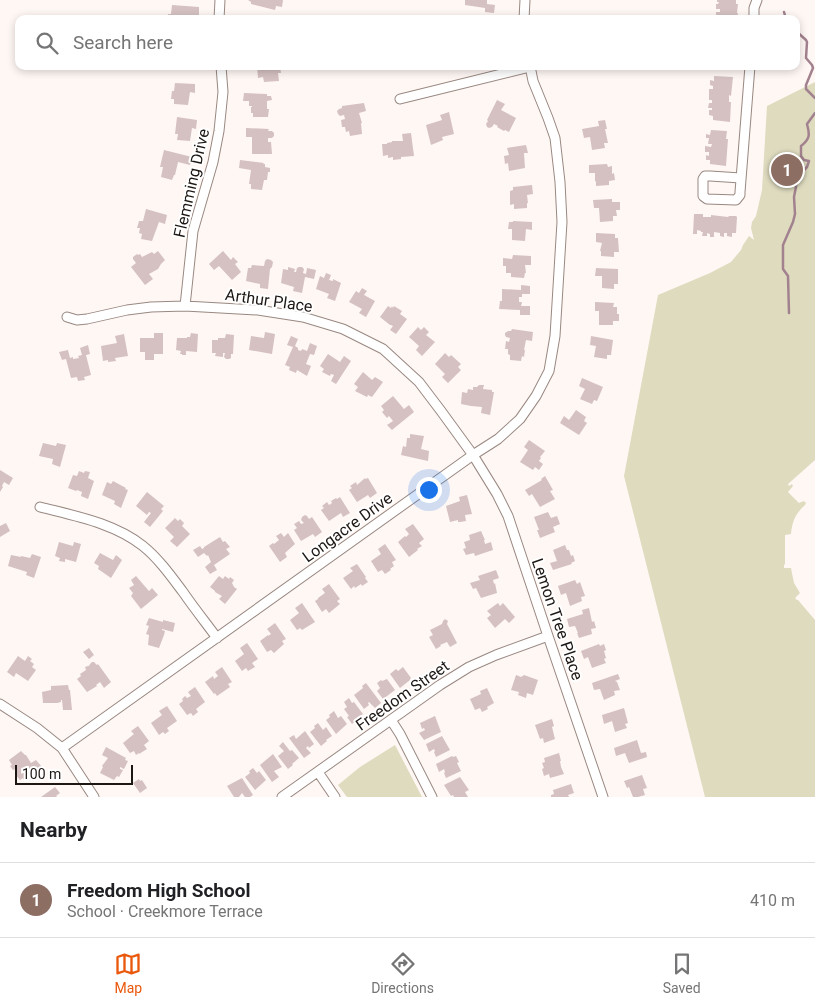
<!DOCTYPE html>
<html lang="en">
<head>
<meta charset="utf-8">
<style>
	body { margin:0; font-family:Roboto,sans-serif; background:#f2f2f2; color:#202124 }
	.scale { position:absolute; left:15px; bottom:12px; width:118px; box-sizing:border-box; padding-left:5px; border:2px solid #1d1714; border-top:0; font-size:14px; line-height:18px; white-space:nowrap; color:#1d1714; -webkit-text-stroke:4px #fff; paint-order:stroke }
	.you { position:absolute; left:428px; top:489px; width:18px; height:18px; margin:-12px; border:4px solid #fff; border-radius:50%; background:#1a73e8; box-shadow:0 0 0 8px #1a73e833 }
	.badge { display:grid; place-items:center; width:32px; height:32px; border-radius:50%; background:#ea580c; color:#fff; font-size:16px; font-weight:700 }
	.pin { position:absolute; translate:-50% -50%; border:2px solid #fff; box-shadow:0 1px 5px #0006 }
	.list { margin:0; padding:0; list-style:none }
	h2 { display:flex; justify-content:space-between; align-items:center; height:65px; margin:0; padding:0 20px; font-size:21px }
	h2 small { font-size:16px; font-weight:400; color:#757577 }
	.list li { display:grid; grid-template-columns:32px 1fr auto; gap:15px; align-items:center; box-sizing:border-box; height:75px; padding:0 20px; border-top:1px solid #e0e0e0 }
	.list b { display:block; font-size:19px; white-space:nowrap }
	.list p { margin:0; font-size:16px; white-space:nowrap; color:#757577 }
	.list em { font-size:16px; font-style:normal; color:#757577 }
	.icon { flex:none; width:28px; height:28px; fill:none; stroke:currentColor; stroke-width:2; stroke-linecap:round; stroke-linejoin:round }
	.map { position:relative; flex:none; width:815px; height:797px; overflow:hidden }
	.search { position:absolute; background:#fff; box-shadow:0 2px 8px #0003; left:15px; right:15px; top:15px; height:55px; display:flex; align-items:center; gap:12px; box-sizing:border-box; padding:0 18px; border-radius:10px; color:#757577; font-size:19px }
	.sheet { height:140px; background:#fff }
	nav { display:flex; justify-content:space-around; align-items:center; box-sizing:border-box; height:70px; border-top:1px solid #e0e0e0; background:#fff; font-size:14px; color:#757577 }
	nav a { display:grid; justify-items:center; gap:2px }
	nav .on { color:#ea580c }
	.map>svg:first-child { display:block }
	.green { fill:#dedbbf }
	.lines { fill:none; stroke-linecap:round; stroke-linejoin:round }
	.stream { stroke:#a3828f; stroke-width:2.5 }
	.building { fill:#d5c1c1 }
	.minor-casing { stroke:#998881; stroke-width:11 }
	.minor { stroke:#fff; stroke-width:9 }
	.labels { text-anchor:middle; stroke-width:4; stroke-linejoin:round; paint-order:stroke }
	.street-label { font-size:16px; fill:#1d1714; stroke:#fff }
</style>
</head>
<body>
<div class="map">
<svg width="815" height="797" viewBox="0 0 815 797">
	<rect width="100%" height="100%" fill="#fff7f4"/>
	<path class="green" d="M815 82V460L788 484 789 486 792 484 793 486 788 492 799 503 804 501 806 503 805 505C796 513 792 521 791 534L785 535V564L784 565V568H791L794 583 800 593 795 598 797 600H798L815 620V797H705L624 476 658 295 710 273 731 262 741 250 743 245 749 236 754 240 751 228 752 222 756 216 762 190 767 106Z
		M395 745 422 797H347L338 785 360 767Z"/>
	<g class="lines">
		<path class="stream" d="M784 12 786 19
			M796 31 806 40 807 42 806 58 812 65 813 68 806 85V89L815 98
			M789 313 788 276 783 269V245L793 222 795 214 794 197 798 176 807 167 809 161 804 160 801 156V146C810 139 810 135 807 124L815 113"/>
	</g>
	<path class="building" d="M248 0H283L282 7 276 6 275 10 251 4V2Z
		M465 0H487V4L495 5 494 13 485 12V8L465 5Z
		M717 0H736V4H738L737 13H738L737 19H719L716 18V12H720V9H716V4H718L719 2H717Z
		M172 5 199 7V16L187 15V19H168V14H171Z
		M257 66H280L281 73H278L279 81 264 82 263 77 258 78Z
		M714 76 733 77 731 96 729 95V102H731L730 122 713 120V116L709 115V110H712V108H708L709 103H712V100H709V89H713V86L710 85V80L714 81Z
		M175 83 195 84V93L190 92 188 105 174 104V99H171L172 91H174Z
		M244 93 267 94V96H271L272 100 267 101V109H269L268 117H253V113H251V107H252V106H249V101H243Z
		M497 100 505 104 501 110 516 118 509 132 505 130 504 131 497 127 498 126 494 124 492 127 489 128 487 127 486 124 488 121 487 120Z
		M364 103 366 111 359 113 362 123H361L362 134 350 136 349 131 346 132 345 127H342L341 120 345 119 344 115 340 116 338 114 337 111 339 109 342 108V106Z
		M449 112 454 134 442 137 443 140 431 145 426 125 442 120 440 115Z
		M177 117 197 120 196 129 192 128 190 141 177 140 178 134H175Z
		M605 120 607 129H605L608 143H604L605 148 592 150 590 137 584 138 582 129 599 126 598 121Z
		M246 128 269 129 268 131H272L274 133V136L272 138H268V142H271L272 154H252V137H246Z
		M711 130 727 131 726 139H728L726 166 710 164V160H706V155L709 156V152H705V146L711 147 712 144H708L709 138H706V134L710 135Z
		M411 133 414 156 401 157V159L393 160V157L388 158V155L383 156 382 144H387V143L392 142V141H403L402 134Z
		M526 145 528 153H524L525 168 509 171 508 163 505 164 504 156 509 155 507 148Z
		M164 150 192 157 190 165 178 162 175 175H174L172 180 161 177 163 167H160Z
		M240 160 264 163 263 164H265V167L270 168V172H268L267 180H264L262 190 251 189V184H249L251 170 239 168Z
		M607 164 608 167 612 166V174L614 173 615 180 609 181V185L596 186V181L595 182V173H589V165Z
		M532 185 533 194 527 195 528 203H527V208L514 209V204L510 205V191L513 190V187Z
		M612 199V202H620V210H616L617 216H613V221L600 222 599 208H594L593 200Z
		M146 209 167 215 165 224 159 222 152 241 141 239 142 234 139 233 140 228H137L139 221H143Z
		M694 214H703V217H711V215L728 217 729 216H736L737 217 736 233H732V237L727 236V233H724V237L720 236V233L714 232V237H710V234L707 233V236H702L703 232H701V231L697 230V234H693Z
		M513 221 532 222V230L526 229 525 241 512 240V229H508L509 222H513Z
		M596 233 615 234V238H618L619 252H614V257L601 256V251H600L602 243 596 242Z
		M158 251 165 260 161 264 158 269 149 274 153 279 145 285 131 267 136 263 133 259V257L137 254 138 255 140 254 142 257 152 252 154 254Z
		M223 251 231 260 233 257 238 262 235 264 241 272 232 280 219 266 214 270 209 264Z
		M513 255 531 256V265H525L526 273H525L524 278 511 277V273H506V266H503V258L512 259Z
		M267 259 271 260 273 262 272 267 270 269 268 289 260 288V284L246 281 248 268H251L252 265 264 266 265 261Z
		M288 267 295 269 294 272H296L297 268 299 267H302L304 269 303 273 306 274 307 268 316 270 314 279 305 277 302 293 293 291 294 287 281 283 283 269 288 270Z
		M596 268 618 269V284H614V289L602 288V276H595Z
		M326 273 331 275 329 280 333 281V279L341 283 335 301 327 298 329 294 316 289 320 276 324 278Z
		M521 285 530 286V294H522V297H519V302H522L521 306H530V315H520V310L499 309 500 301H502V289L521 290Z
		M362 288 367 291 364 295 375 301 366 317 359 313 362 309 349 302 356 291 359 293Z
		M595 302 614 303 613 307H617V314H619V321H613V325H599V311H595Z
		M388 306 391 308 392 306 393 308 394 306 402 311 400 314 407 319 396 334 390 330 393 326 391 325H390L380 317Z
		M418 327 421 330 424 327 429 332 426 335 435 342 422 356 416 350 419 346 409 337Z
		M512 329 533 332 532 341 526 340 524 350H525L524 357 522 356 521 361 510 360V355L508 354V349H505L506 341 509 342 510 338 506 337 505 335V333L508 331H511Z
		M265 332 275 334 272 354 249 350 251 336 264 338Z
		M154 333H163V354H154V360H145V352H140V338H154Z
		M191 333 198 334 197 352 186 351V355H182V354H180L181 351 176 350 177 338H187V337H190Z
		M124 334 128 356 115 358 116 361 108 362V360L103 361 101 346 117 343 115 336Z
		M226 334 234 335 233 354H231V358L229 359H226L224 357 225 353H223V357L215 356 216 353H212V340H218V338H225Z
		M291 336 298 339 295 346 298 348V350L301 351 302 349 307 351 310 343 317 346 314 355 310 354 306 364 311 366 307 376 297 370 296 373 289 370 290 367 285 365 293 347 287 345Z
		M591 336 613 340 611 355H607V359L594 357 596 346 590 345Z
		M88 345 90 354 86 355 91 375 84 377 85 380 78 381 77 377 71 378 66 359 62 360 59 352 68 350 70 358 73 357V359L79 358 78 356 82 355 80 348Z
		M445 353 449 357 451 355 461 364 458 367 461 370 448 383 442 377 445 374 435 364Z
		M328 354 340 362 344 356 351 361 336 384 331 381 334 375 331 374 330 376 322 372 324 369 320 366Z
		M363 372 372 380 375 377 383 382 372 397 368 395 367 397 355 391 358 387 354 384Z
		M582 378 603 387 597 401 594 400 592 404 580 399 585 389 579 386Z
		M479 385H484L483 389 492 390V392H494L490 415 481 413 482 407 471 406 461 404 462 392 467 393 468 389 473 390V387H477Z
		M393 396 404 409 409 405 414 412 392 430 387 425 393 421 389 416 387 418 382 412 384 410 381 406Z
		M576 410 586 417 584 421 587 423 579 435 560 423 564 416 569 420Z
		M410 434 424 436 421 449 429 451 428 461 401 455 403 446 406 447 407 438H410Z
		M529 440 545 451 540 457 541 458 539 461 543 464 539 470 535 467 533 470 520 462 528 450 524 447Z
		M43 443 56 446 57 443 66 445 60 467 52 464 53 459 39 456Z
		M0 470 13 478 9 485 4 482 2 486 3 487 0 492Z
		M79 471 84 473 85 471 90 472 88 478 94 481 88 499 81 496 82 492 77 490 76 491 68 488 73 475 77 476Z
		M545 476 553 490 550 491 555 499 540 507 532 494 529 496 525 490 542 480 541 479Z
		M365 478V479L368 478 377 493 370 498 368 495 357 502 349 490 352 488 350 486 356 482 357 485Z
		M113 481 126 488 125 489 128 490 121 508 114 504 115 501 102 495 107 482 111 484Z
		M147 492 164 506 161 509 163 511 150 527 144 522 151 513 149 512 147 515 136 506Z
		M467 495 472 514 465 515 466 521 460 522H458V520L450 522 446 506 460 501 459 497Z
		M340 497 350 513 343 517 341 513 329 521 321 510 324 508 322 506 327 502 329 505 332 503 331 501 336 498 337 499Z
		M548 512 551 518 557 516 560 524 553 527 555 532 540 538 537 530H539L534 517Z
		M305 515 307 516 309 519 312 517 322 532 315 537 313 534 301 541 294 530 297 528 294 524 299 521 301 524 304 523 301 520 302 517Z
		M175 518 178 521 180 519 184 523 182 526 190 534 177 547 170 541 174 537 165 528Z
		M6 523 10 531 0 537V526Z
		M413 524 424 539 419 543 422 546 417 549 418 550 409 557 398 542 405 536 406 537 409 534 405 529Z
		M481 531 485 540H484L485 544 491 542 493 550 475 556 474 553 466 555 463 549 466 548 464 542 470 540 469 535Z
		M281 533 284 537 288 533 295 544 285 553 287 557 280 562 269 546 273 543 274 544 279 540 276 536Z
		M220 537 223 542 225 541 230 547 226 549 230 554 214 565 217 570 210 574 205 567 211 562 208 555 207 556 204 553 198 557 193 550 200 546 202 549 204 548V547Z
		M59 542 73 546 74 542 81 544 76 562 65 559V562L59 561 60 558 55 556Z
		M385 544 396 560 392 562 394 566 390 569 391 570 385 574 382 570 378 572 371 561 381 554 378 549Z
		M565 545 567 550H569L571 556 573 555 575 561 571 563 572 564 553 570 550 563 557 561 553 550Z
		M100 553 113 560 116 555 122 560 111 578 98 569 99 566 94 563Z
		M32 554 41 557 34 578 26 575 27 572 8 566 11 555 21 557V556L30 558Z
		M357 564 366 577 365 578 368 582 362 586 361 584 355 588 354 586 351 589 343 578 353 571 350 568Z
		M496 570 499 578 493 580 494 584 495 583 497 593 481 598 476 588 473 589 470 583 480 580 478 576Z
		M136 576 149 591 152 588 158 595 141 609 131 596 133 593 129 588 134 585 131 580Z
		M219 576 223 579 225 576 229 579 230 577 234 580 232 583 234 587 237 589 225 604 219 599 222 596 215 592V591L210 587Z
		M575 580 577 584 580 582 585 596 581 597 582 601 570 606 566 593 561 595 558 586Z
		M329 584 340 599 337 601 340 604 329 613 326 609 322 612 315 601 318 599V598L325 593 322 589Z
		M302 603 315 622 302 630 300 628 297 630 290 620 299 613 295 608Z
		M498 603 500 606 503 603 515 617 509 623 505 619 495 628 487 618 491 615 487 611Z
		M589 608 592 622 594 621 596 628 591 629 592 634 579 638 577 633H578L575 626 569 627 567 619 583 614 582 610Z
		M149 618 163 622V620L175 623 173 632 162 629V630L165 631 164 635 159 648 148 645 149 635 146 634 149 626 146 625Z
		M445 619 448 621 447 624 457 643 450 647 447 642 440 645 441 646 436 649 429 637 433 635 430 630 442 624 443 621Z
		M275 623 286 639 282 641 284 644 274 653 271 650 267 652 260 641 268 635V636L271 634 267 629Z
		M247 643 258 659 252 663 255 667 248 671 246 668 242 671 235 661 244 654 240 648Z
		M599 644 600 646 604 644 606 650 604 651 606 658 604 659 606 663 592 668 588 657 584 659 581 651Z
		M89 648 94 655 89 659 83 652Z
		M18 656 25 661 28 656 32 659 30 661 34 664 32 667 36 670 28 681 16 673 14 677 7 672Z
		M92 662H94L97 665 98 664 111 682 104 688 100 682 96 685 97 686 87 692 77 679 81 676 80 674 86 670 85 667 88 666H89L90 664Z
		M222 667 232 682 228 684 230 687 217 696 215 693 214 694 205 682 213 676 214 679 218 676 215 672Z
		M403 667 411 678 410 679V680L400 688 390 674 396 669 398 671Z
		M618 674 620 679 615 681 617 682 620 690 614 691 615 695 604 700 600 689 594 690 592 683Z
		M516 675 521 677 524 675 538 680 533 695 527 693 526 698 518 695 519 692 511 690Z
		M387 679 395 690 383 699 377 691 380 688 377 683 381 680 382 681Z
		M366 683 381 703 375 708 369 702 368 703 369 705 364 709 354 695 363 688 362 686Z
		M68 685 69 690H70L72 710H63L62 700H61V702L57 703H43L42 692 51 690V686Z
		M195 687 205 702 196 709 198 712 193 716 191 713 187 715 179 704 183 701 182 699 185 696 187 698 191 696 188 692Z
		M487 688 494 703 487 707 488 709 482 712 480 708 475 710 470 699 481 694 480 691Z
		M349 698 352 703 354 702 363 714 357 718 358 719 352 724 347 717 349 716 344 709 347 707 344 702Z
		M167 706 177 721 167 728 169 731 165 734 163 732 159 735 151 723 162 715 159 711Z
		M624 708 628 723 625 724 627 728 615 732 612 721 604 724 602 715Z
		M334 711 338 718 341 716 347 724 336 734 326 720 330 717 329 715Z
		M435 716 441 732 424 740 419 733 425 730 424 728 422 729 420 723Z
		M552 719 554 726 552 727 555 739 544 743 543 738 540 739 535 725Z
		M318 723 323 730 326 727 332 736 326 740 327 741 321 746 310 732 315 728 314 726Z
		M138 726 149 741 144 745 147 749 139 754V753L136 755 134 751 130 753 123 743 134 734 131 731Z
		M305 731 314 744 309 748 308 746 306 748 311 753 304 758 289 738 294 735 296 739Z
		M442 736 450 750 436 757 434 752 435 751 434 749 429 752 426 744Z
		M637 740 641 753 646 752 647 757 629 763 625 753 616 756 614 748Z
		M283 742 290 751 292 750 299 758 292 764 293 765 288 769 278 756 284 751 279 746Z
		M106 747 126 758 125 760 128 761 124 769 120 767V769L123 770 119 777 117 776 114 780 100 773 103 767 102 766 108 758 102 755Z
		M21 751 25 755H26L31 763 36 760 42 767 24 780 23 778 20 780 15 774 17 771 16 769 13 770 10 766 12 765 9 760Z
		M559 753 561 761H560L561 767 564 774 550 778 549 774 544 776 542 769 544 768 542 763 545 762 544 758Z
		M273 754 282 767 274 771 279 777 272 782 260 765Z
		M452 756 453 757 456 756 459 762 457 763 461 771 446 778 444 773 445 772 444 769 439 772 436 764Z
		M253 768 257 773 259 771 266 780 255 790 245 777 250 773 249 771Z
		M642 775 647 788 643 789 645 795 638 797H633L629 787 627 788 624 781Z
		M460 777 469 790 465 792 468 797H454L453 795 451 796 444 785Z
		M242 778 253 795 250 797H245L242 793 239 797H234L227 786Z
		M139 779 140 781 142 780 147 788 140 793 133 783Z
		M571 784 574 793 568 795 569 797H551V795L554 794 553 790Z
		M55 787 60 793 56 796 57 797H41Z"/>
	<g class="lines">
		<g class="minor-casing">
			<path id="minor" d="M219 19 220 0
				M524 19 525 0
				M754 19V8L757 0
				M400 99 530 67
				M741 178 710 176H705L703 179V196L707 199 736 200 740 195V192L750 66
				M185 306 193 231 213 162 219 131 223 92 221 66
				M67 317 77 320 87 319 127 310 151 307 185 306 258 310 303 317 343 329 383 349 419 382 441 411 473 455 497 494 508 516 548 636 603 797
				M40 507C75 516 114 523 143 546 159 559 171 576 183 592 194 608 206 623 217 638
				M0 704 37 728 62 748 94 797
				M391 720 400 734 432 797
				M62 748 473 455 498 439 520 419 536 396 549 371 555 336 562 222 560 182 555 138 548 118 533 81 530 66
				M318 772 335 797
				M282 797 440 685 469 667 496 655 548 636"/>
		</g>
		<use href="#minor" class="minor"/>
	</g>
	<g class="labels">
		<g class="street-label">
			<text transform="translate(191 183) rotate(-77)" y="6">Flemming Drive</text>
			<text transform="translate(269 300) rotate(8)" y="6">Arthur Place</text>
			<text transform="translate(347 527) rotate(-36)" y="6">Longacre Drive</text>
			<text transform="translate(558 619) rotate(71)" y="6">Lemon Tree Place</text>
			<text transform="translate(402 695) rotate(-35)" y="6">Freedom Street</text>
		</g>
	</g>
</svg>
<div class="scale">100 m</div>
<div class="you"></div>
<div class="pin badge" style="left:787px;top:170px;background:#8d6e63">1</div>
<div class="search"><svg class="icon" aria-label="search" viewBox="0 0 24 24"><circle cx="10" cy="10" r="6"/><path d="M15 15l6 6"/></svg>Search here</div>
</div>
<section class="sheet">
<h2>Nearby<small></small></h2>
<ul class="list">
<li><span class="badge" style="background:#8d6e63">1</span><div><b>Freedom High School</b><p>School · Creekmore Terrace</p></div><em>410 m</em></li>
</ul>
</section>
<nav>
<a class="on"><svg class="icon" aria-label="map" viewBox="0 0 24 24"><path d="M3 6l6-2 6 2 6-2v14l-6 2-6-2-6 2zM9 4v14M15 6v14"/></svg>Map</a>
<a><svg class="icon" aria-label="directions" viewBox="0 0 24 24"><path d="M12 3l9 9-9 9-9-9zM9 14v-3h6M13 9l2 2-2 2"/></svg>Directions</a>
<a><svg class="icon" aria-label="saved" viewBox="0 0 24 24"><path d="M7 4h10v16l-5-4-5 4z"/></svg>Saved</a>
</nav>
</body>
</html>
